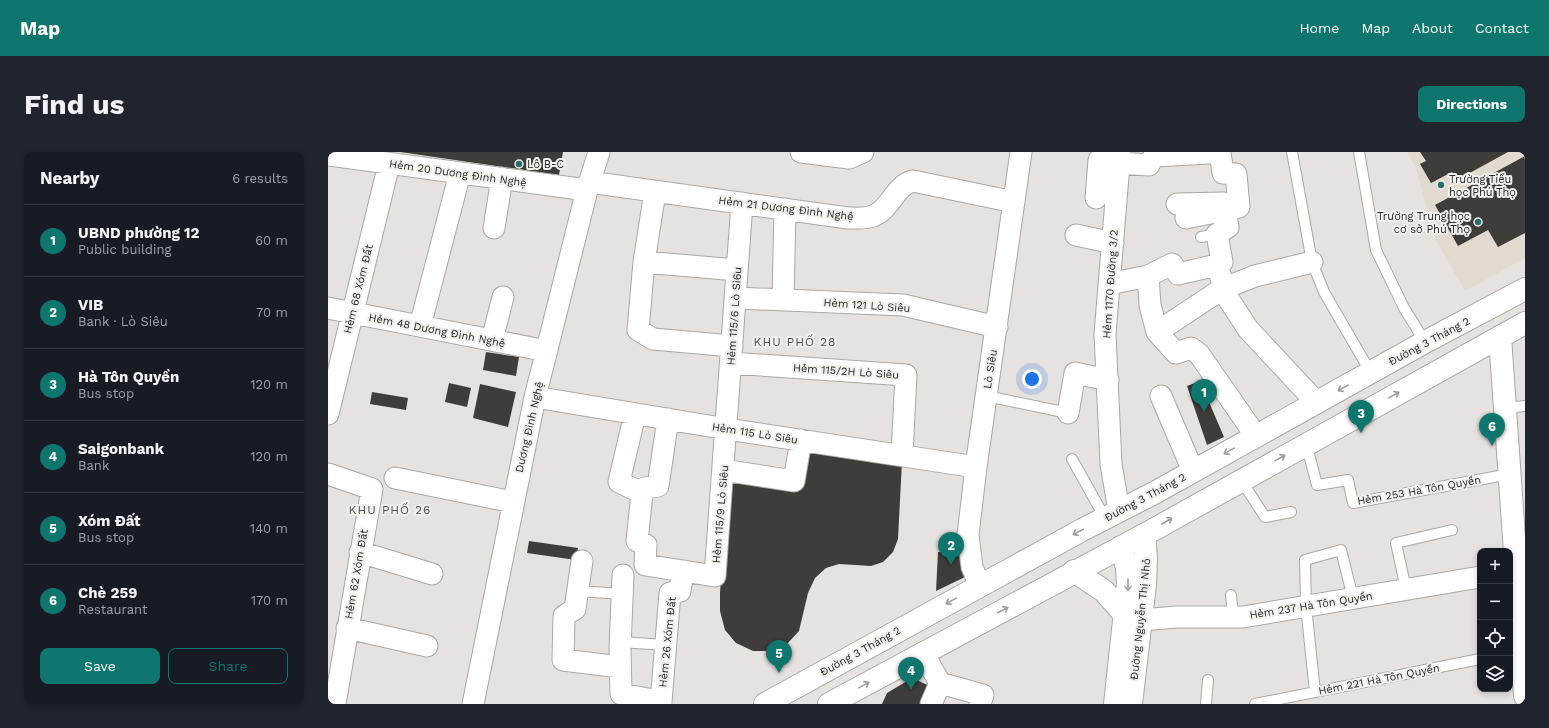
<!DOCTYPE html>
<html lang="en">
<head>
<meta charset="utf-8">
<style>
	body { margin:0; font-family:"Work Sans",sans-serif; background:#20242c; color:#f1f3f6 }
	.controls { position:absolute; right:12px; bottom:12px; display:grid; overflow:hidden; border-radius:8px; box-shadow:0 2px 6px #0003 }
	.controls button { width:36px; height:36px; display:grid; place-items:center; padding:0; border:0; border-bottom:1px solid #363941; background:#171b24; color:#f1f3f6; font:20px sans-serif }
	.you { position:absolute; left:704px; top:227px; width:14px; height:14px; margin:-10px; border:3px solid #fff; border-radius:50%; background:#1a73e8; box-shadow:0 0 0 6px #1a73e833 }
	.badge { display:grid; place-items:center; width:26px; height:26px; border-radius:50%; background:#0f766e; color:#fff; font-size:13px; font-weight:700 }
	.pin { position:absolute; translate:-50% -33px; filter:drop-shadow(0 1px 2px #0008) }
	.pin::after { content:''; position:absolute; top:21px; width:14px; height:12px; background:inherit; clip-path:polygon(0 0,100% 0,50% 100%) }
	.list { margin:0; padding:0; list-style:none }
	h2 { display:flex; justify-content:space-between; align-items:center; height:52px; margin:0; padding:0 16px; font-size:17px }
	h2 small { font-size:13px; font-weight:400; color:#9ea1a6 }
	.list li { display:grid; grid-template-columns:26px 1fr auto; gap:12px; align-items:center; box-sizing:border-box; height:72px; padding:0 16px; border-top:1px solid #363941 }
	.list b { display:block; font-size:15px; white-space:nowrap }
	.list p { margin:0; font-size:13px; white-space:nowrap; color:#9ea1a6 }
	.list em { font-size:13px; font-style:normal; color:#9ea1a6 }
	.actions { display:flex; gap:8px; padding:12px 16px }
	.actions a { flex:1; padding:9px 0; border:1px solid #0f766e; border-radius:8px; text-align:center; font-size:14px; color:#0f766e }
	.actions .main { background:#0f766e; color:#fff }
	.icon { flex:none; width:22px; height:22px; fill:none; stroke:currentColor; stroke-width:2; stroke-linecap:round; stroke-linejoin:round }
	.map { position:relative; flex:none; width:1197px; height:552px; overflow:hidden; border-radius:8px }
	header { display:flex; align-items:center; gap:24px; box-sizing:border-box; height:56px; padding:0 20px; background:#0f766e; color:#fff }
	header strong { font-size:19px }
	nav { display:flex; gap:22px; margin-inline-start:auto; font-size:14px }
	.intro { display:flex; align-items:center; justify-content:space-between; box-sizing:border-box; height:96px; padding:0 24px }
	h1 { margin:0; font-size:28px }
	.button { padding:10px 18px; border-radius:8px; background:#0f766e; color:#fff; font-size:14px; font-weight:700 }
	main { display:flex; gap:24px; padding:0 24px }
	aside { flex:1; background:#171b24; border-radius:8px; box-shadow:0 2px 6px #0003 }
	.map>svg:first-child { display:block }
	.built { fill:#e0dacf }
	.building { fill:#3f3d3a }
	.lines { fill:none; stroke-linecap:round; stroke-linejoin:round }
	.lane-casing { stroke:#aaa8a4; stroke-width:12 }
	.street-casing { stroke:#aaa8a4; stroke-width:23 }
	.secondary-casing { stroke:#aaa8a4; stroke-width:24 }
	.primary-casing { stroke:#aaa8a4; stroke-width:24 }
	.lane { stroke:#fff; stroke-width:10 }
	.street { stroke:#fff; stroke-width:21 }
	.secondary { stroke:#fff; stroke-width:22 }
	.primary { stroke:#fff; stroke-width:22 }
	.oneway { stroke:#9e9e9d }
	.poi-dot { fill:#27706a; stroke:#f2f0ec; stroke-width:1.5 }
	.labels { text-anchor:middle; stroke-width:4; stroke-linejoin:round; paint-order:stroke }
	.poi-label { font-size:11px; fill:#282826; stroke:#f2f0ec; text-anchor:start }
	.street-label { font-size:11px; fill:#282826; stroke:#f2f0ec }
	.neighbourhood-label { font-size:12px; letter-spacing:1px; fill:#52504d; stroke:#f2f0ec }
</style>
</head>
<body>
<header>
<strong>Map</strong>
<nav><a>Home</a><a>Map</a><a>About</a><a>Contact</a></nav>
</header>
<div class="intro"><h1>Find us</h1><a class="button">Directions</a></div>
<main>
<aside>
<h2>Nearby<small>6 results</small></h2>
<ul class="list">
<li><span class="badge">1</span><div><b>UBND phường 12</b><p>Public building</p></div><em>60 m</em></li>
<li><span class="badge">2</span><div><b>VIB</b><p>Bank · Lò Siêu</p></div><em>70 m</em></li>
<li><span class="badge">3</span><div><b>Hà Tôn Quyền</b><p>Bus stop</p></div><em>120 m</em></li>
<li><span class="badge">4</span><div><b>Saigonbank</b><p>Bank</p></div><em>120 m</em></li>
<li><span class="badge">5</span><div><b>Xóm Đất</b><p>Bus stop</p></div><em>140 m</em></li>
<li><span class="badge">6</span><div><b>Chè 259</b><p>Restaurant</p></div><em>170 m</em></li>
</ul>
<div class="actions"><a class="main">Save</a><a>Share</a></div>
</aside>
<div class="map">
<svg width="1197" height="552" viewBox="0 0 1197 552">
	<rect width="100%" height="100%" fill="#e5e2df"/>
	<path class="built" d="M1079 0H1197V106L1137 139 1109 90 1087 14Z"/>
	<path class="building" d="M72 0H235L231 23Z
		M1092 0H1180L1129 28 1124 20 1103 31 1092 12 1098 9Z
		M1197 4V81L1170 95 1160 78 1130 94 1107 53Z
		M158 200 191 205 188 224 155 218Z
		M872 229 896 285 879 293 859 234Z
		M121 231 143 236 139 255 117 250Z
		M152 232 188 240 180 275 145 266Z
		M44 240 80 246 78 258 42 252Z
		M473 298 574 309 570 387 565 400 555 410 543 414 511 412 498 416 487 426 480 441 471 479 459 492 444 499H425L408 491 397 478 392 459V441L400 323 469 333Z
		M201 389 250 396 248 408 199 401Z
		M610 400 638 401 637 425 608 439Z
		M584 526 604 535 596 552H554L559 541Z"/>
	<g class="lines">
		<g class="lane-casing">
			<path id="lane" d="M964 0 984 110 996 140 1043 221
				M1031 0 1048 98 1076 156 1097 190
				M873 85 889 82
				M658 244 740 261
				M1177 256 1197 254
				M978 291 989 333 1020 328 1025 351 1182 322
				M744 307 777 366
				M913 328 937 365 963 360
				M1078 437 1068 391 1124 378
				M251 439 294 442
				M903 443 905 465
				M292 490 338 493
				M987 540 978 454 977 408 1013 398 1025 446
				M878 552 880 528
				M927 552 1152 507"/>
		</g>
		<g class="street-casing">
			<path id="street" d="M473 0 521 6 535 0
				M881 0 892 1 895 21 908 22 911 55 897 58 900 75 889 82 894 110 889 113 894 129V137L920 177 989 251
				M0 3 259 38
				M261 30 520 66C527 66 538 67 545 64 563 57 567 33 585 29L686 50
				M327 40 316 110 310 178 325 187 404 194
				M768 46 771 8 791 11 821 13 826 4 881 1
				M849 52 896 51 897 58 858 66
				M166 76 174 26
				M748 83 785 91
				M316 110 409 118
				M820 124 844 112 850 122 889 113
				M781 132 820 124 822 153 829 180 848 201 863 196 871 202 928 284
				M408 146 575 153 669 175
				M455 148 457 57
				M0 156 219 199
				M92 174 132 21
				M829 180 894 137 927 124 984 110
				M164 188 175 145
				M403 211 578 223 574 303
				M833 244 865 319
				M207 245 399 277 648 315
				M740 261 747 221 780 228
				M0 262 61 12
				M307 262 291 330 314 341 309 389 318 393 317 413 387 424 414 51
				M395 318 466 329 473 288
				M0 322 44 337 7 552
				M67 326 185 350
				M314 341 317 336 330 334 340 267
				M791 359 783 312 777 182 792 0
				M32 400 104 422
				M254 409 247 457 236 464 235 508 292 515
				M295 423 292 496 293 542 320 547
				M652 434 644 415 640 383 648 315 693 0
				M813 468 849 465H915L1152 425
				M19 476 99 494
				M595 501 612 531 603 552
				M612 531 655 543 652 552
				M145 552 207 245 259 38 271 0
				M317 552 320 547 333 550 342 441 352 439 355 419"/>
		</g>
		<g class="secondary-casing">
			<path id="secondary" d="M1172 185 1197 544
				M746 419 776 439 797 463
				M787 552 800 431 799 416 793 395
				M803 552 817 433 818 405 816 383"/>
		</g>
		<g class="primary-casing">
			<path id="primary" d="M437 552 754 378 828 340 1097 190 1197 137
				M501 552 816 383 1197 171"/>
		</g>
		<use href="#lane" class="lane"/>
		<use href="#street" class="street"/>
		<use href="#secondary" class="secondary"/>
		<use href="#primary" class="primary"/>
	</g>
	<defs><path id="oneway-shaft" d="M-6 0H5M1.5-3L5.5 0L1.5 3" fill="none" stroke-width="1.6" stroke-linecap="round" stroke-linejoin="round"/></defs>
	<g class="oneway">
		<use href="#oneway-shaft" transform="translate(1015 236) rotate(151)"/>
		<use href="#oneway-shaft" transform="translate(1066 243) rotate(-29)"/>
		<use href="#oneway-shaft" transform="translate(901 299) rotate(151)"/>
		<use href="#oneway-shaft" transform="translate(952 306) rotate(-29)"/>
		<use href="#oneway-shaft" transform="translate(839 369) rotate(-30)"/>
		<use href="#oneway-shaft" transform="translate(750 380) rotate(152)"/>
		<use href="#oneway-shaft" transform="translate(800 433) rotate(90)"/>
		<use href="#oneway-shaft" transform="translate(623 449) rotate(151)"/>
		<use href="#oneway-shaft" transform="translate(675 458) rotate(-28)"/>
		<use href="#oneway-shaft" transform="translate(536 533) rotate(-29)"/>
	</g>
	<g class="poi-dot">
		<circle cx="191" cy="12" r="4"/>
		<circle cx="1113" cy="33" r="4"/>
		<circle cx="1150" cy="70" r="4"/>
	</g>
	<g class="labels">
		<g class="poi-label">
			<text x="199" y="16">Lô B-C</text>
			<text x="1121" y="31">Trường Tiểu<tspan x="1121" dy="13">học Phú Thọ</tspan></text>
			<text x="1142" y="68" text-anchor="end">Trường Trung học<tspan x="1142" dy="13">cơ sở Phú Thọ</tspan></text>
		</g>
		<g class="street-label">
			<text transform="translate(130 21) rotate(8)" y="4">Hẻm 20 Dương Đình Nghệ</text>
			<text transform="translate(458 56) rotate(7)" y="4">Hẻm 21 Dương Đình Nghệ</text>
			<text transform="translate(782 132) rotate(-86)" y="4">Hẻm 1170 Đường 3/2</text>
			<text transform="translate(30 137) rotate(-76)" y="4">Hẻm 68 Xóm Đất</text>
			<text transform="translate(539 153) rotate(4)" y="4">Hẻm 121 Lò Siêu</text>
			<text transform="translate(406 164) rotate(-86)" y="4">Hẻm 115/6 Lò Si6u</text>
			<text transform="translate(109 178) rotate(11)" y="4">Hẻm 48 Dương Đình Nghệ</text>
			<text transform="translate(1101 189) rotate(-28)" y="4">Đường 3 Tháng 2</text>
			<text transform="translate(662 217) rotate(-81)" y="4">Lò Siêu</text>
			<text transform="translate(518 219) rotate(4)" y="4">Hẻm 115/2H Lò Siêu</text>
			<text transform="translate(201 275) rotate(-77)" y="4">Dương Đình Nghệ</text>
			<text transform="translate(427 281) rotate(9)" y="4">Hẻm 115 Lò Siêu</text>
			<text transform="translate(1091 338) rotate(-10)" y="4">Hẻm 253 Hà Tôn Quyền</text>
			<text transform="translate(817 345) rotate(-28)" y="4">Đường 3 Tháng 2</text>
			<text transform="translate(392 362) rotate(-85)" y="4">Hẻm 115/9 Lò Siêu</text>
			<text transform="translate(28 422) rotate(-80)" y="4">Hẻm 62 Xóm Đất</text>
			<text transform="translate(983 453) rotate(-9)" y="4">Hẻm 237 Hà Tôn Quyền</text>
			<text transform="translate(812 467) rotate(-84)" y="4">Đường Nguyễn Thị Nhỏ</text>
			<text transform="translate(339 490) rotate(-84)" y="4">Hẻm 26 Xóm Đất</text>
			<text transform="translate(532 499) rotate(-29)" y="4">Đường 3 Tháng 2</text>
			<text transform="translate(1051 527) rotate(-11)" y="4">Hẻm 221 Hà Tôn Quyền</text>
		</g>
		<g class="neighbourhood-label">
			<text x="467" y="194">KHU PHỐ 28</text>
			<text x="62" y="362">KHU PHỐ 26</text>
		</g>
	</g>
</svg>
<div class="controls">
<button>+</button>
<button>−</button>
<button><svg class="icon" aria-label="locate" viewBox="0 0 24 24"><circle cx="12" cy="12" r="6"/><path d="M12 2v4M12 18v4M2 12h4M18 12h4"/></svg></button>
<button><svg class="icon" aria-label="layers" viewBox="0 0 24 24"><path d="M12 4l9 5-9 5-9-5zM3 14l9 5 9-5"/></svg></button>
</div>
<div class="you"></div>
<div class="pin badge" style="left:876px;top:260px">1</div>
<div class="pin badge" style="left:623px;top:413px">2</div>
<div class="pin badge" style="left:1033px;top:281px">3</div>
<div class="pin badge" style="left:583px;top:538px">4</div>
<div class="pin badge" style="left:451px;top:521px">5</div>
<div class="pin badge" style="left:1164px;top:294px">6</div>
</div>
</main>
</body>
</html>
